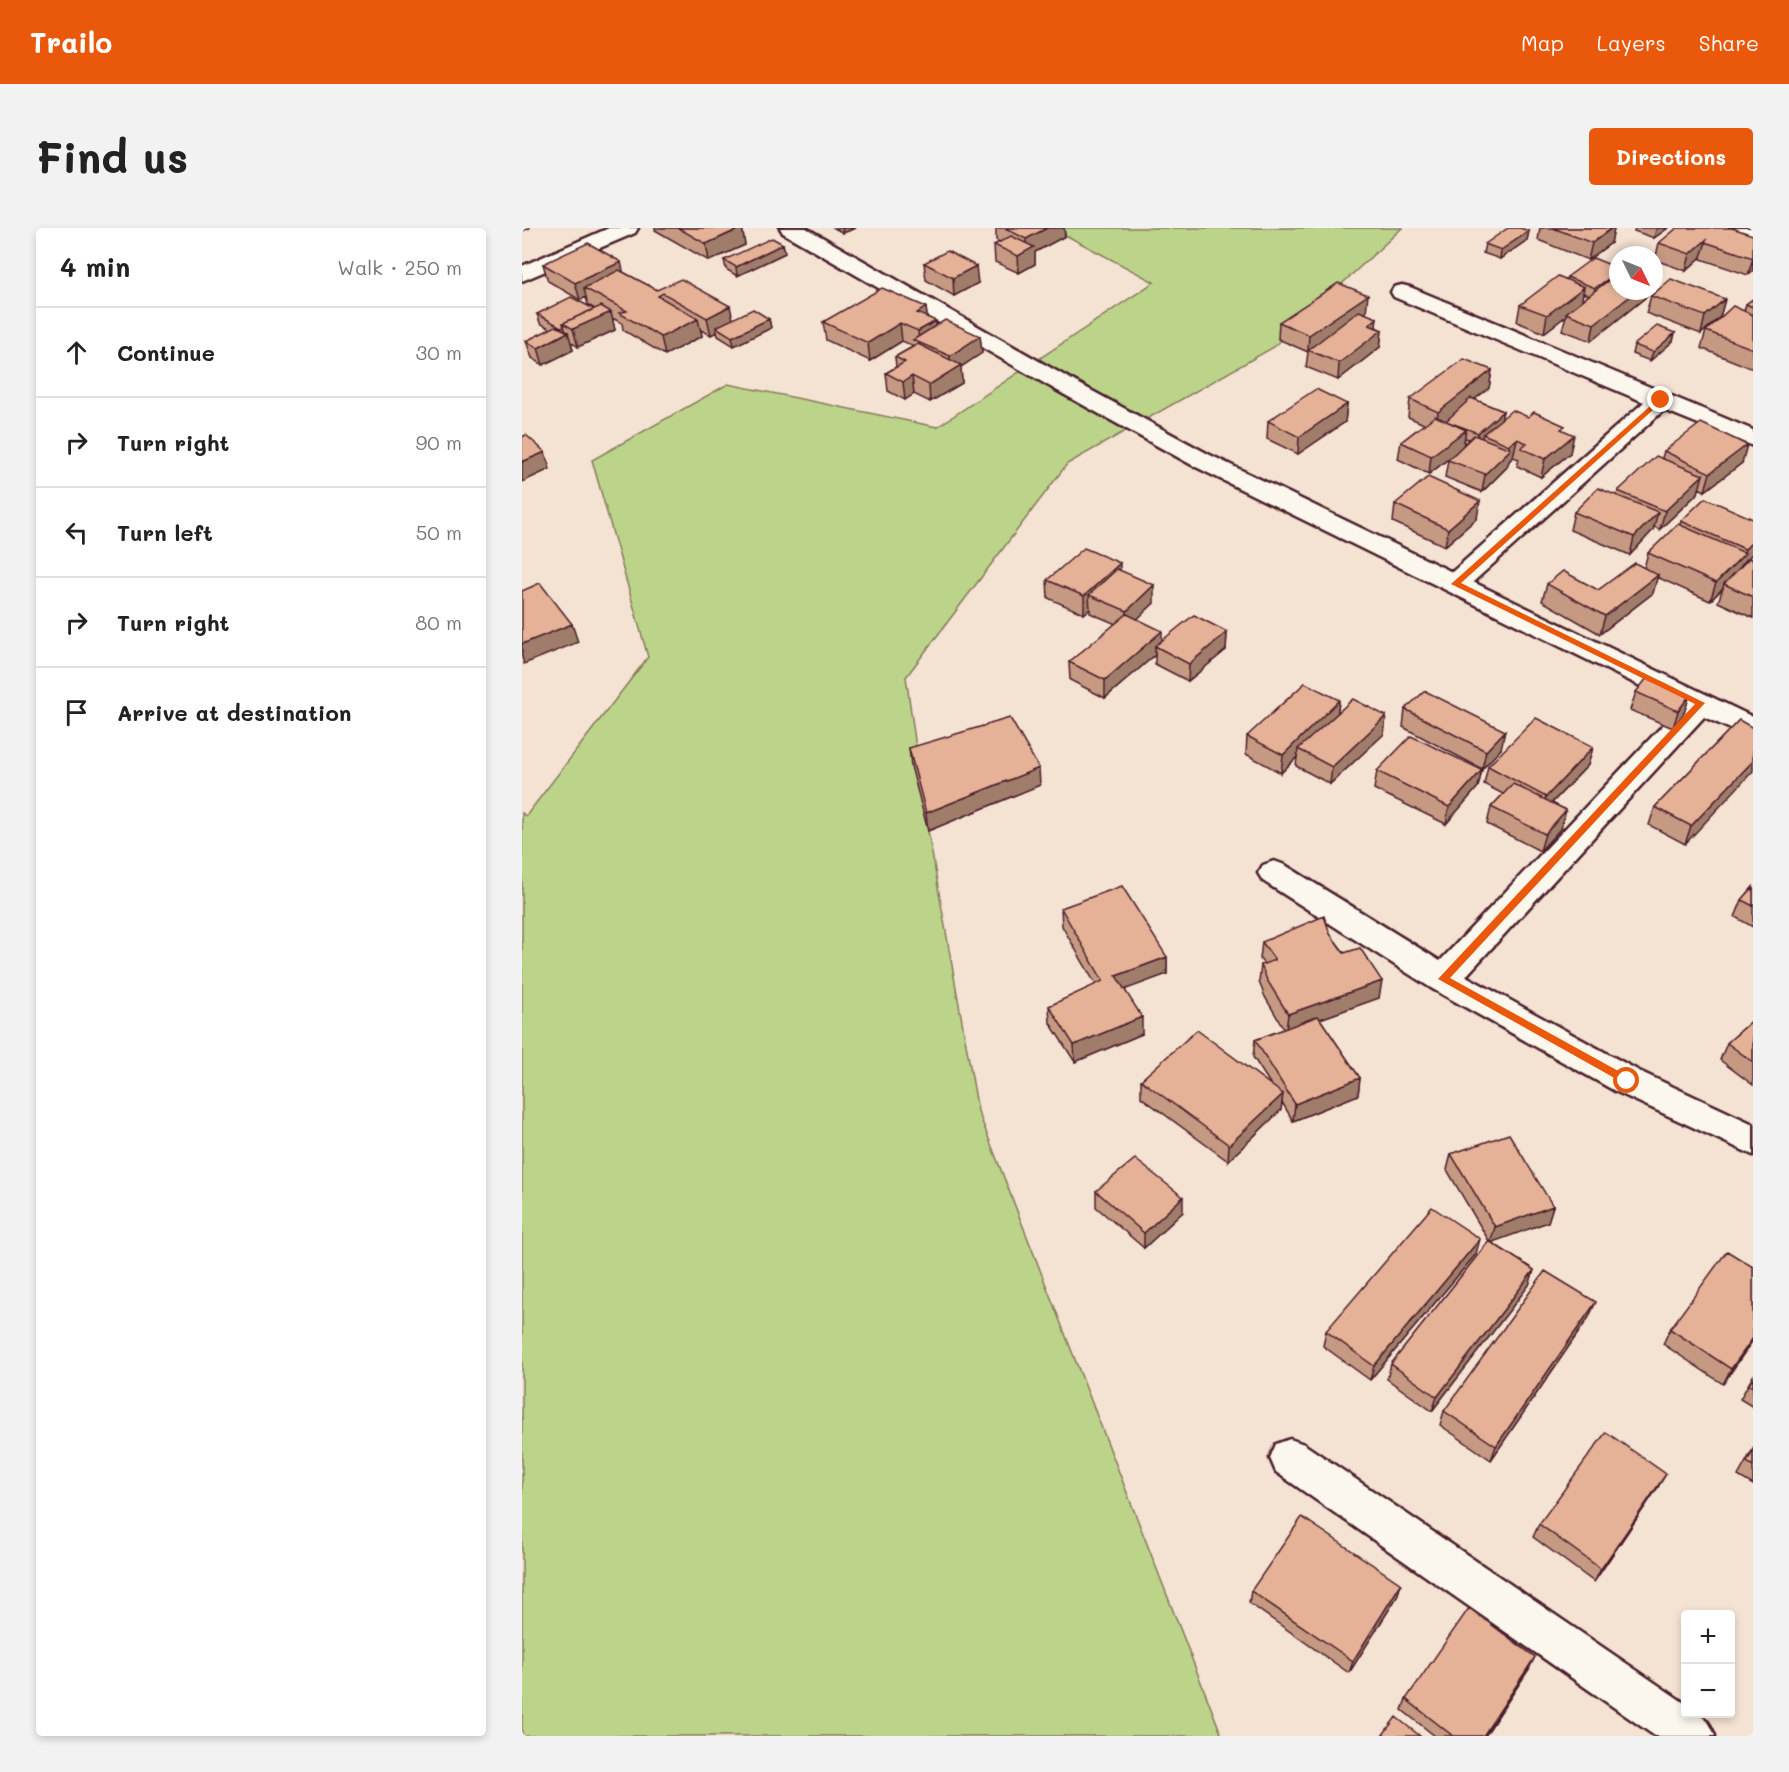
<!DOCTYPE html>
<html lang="en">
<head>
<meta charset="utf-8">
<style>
	body { margin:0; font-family:Mali,sans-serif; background:#f2f2f2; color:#222 }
	.controls { position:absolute; right:18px; bottom:18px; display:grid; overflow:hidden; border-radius:6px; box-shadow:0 3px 9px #0003 }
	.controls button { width:54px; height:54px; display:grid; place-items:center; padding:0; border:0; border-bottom:2px solid #e0e0e0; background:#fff; color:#222; font:30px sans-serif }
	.compass { position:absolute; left:1087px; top:18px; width:54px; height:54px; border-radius:50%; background:#fff; box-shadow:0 3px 9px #0003; rotate:133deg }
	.stop { position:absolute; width:18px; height:18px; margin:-14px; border:4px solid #ea580c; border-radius:50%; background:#fff }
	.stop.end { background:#ea580c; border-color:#fff; box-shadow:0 2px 6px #0008 }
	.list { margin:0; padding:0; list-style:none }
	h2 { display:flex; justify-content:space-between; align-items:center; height:78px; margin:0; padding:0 24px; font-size:26px }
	h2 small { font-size:20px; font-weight:400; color:#767676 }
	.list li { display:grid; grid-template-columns:39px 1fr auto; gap:18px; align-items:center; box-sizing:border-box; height:90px; padding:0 24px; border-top:2px solid #e0e0e0 }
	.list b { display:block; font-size:22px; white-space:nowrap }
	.list em { font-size:20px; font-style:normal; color:#767676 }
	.icon { flex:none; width:33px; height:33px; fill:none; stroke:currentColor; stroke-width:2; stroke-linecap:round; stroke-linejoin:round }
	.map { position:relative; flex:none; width:1231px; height:1508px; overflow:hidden; border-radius:6px }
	header { display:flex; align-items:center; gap:36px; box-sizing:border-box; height:84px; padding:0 30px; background:#ea580c; color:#fff }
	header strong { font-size:28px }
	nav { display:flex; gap:33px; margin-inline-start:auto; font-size:21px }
	.intro { display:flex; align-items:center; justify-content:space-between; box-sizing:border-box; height:144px; padding:0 36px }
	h1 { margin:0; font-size:42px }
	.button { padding:15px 27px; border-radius:6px; background:#ea580c; color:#fff; font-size:21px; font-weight:700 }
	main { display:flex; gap:36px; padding:0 36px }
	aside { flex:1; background:#fff; border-radius:6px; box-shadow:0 3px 9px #0003 }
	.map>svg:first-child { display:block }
	.green { fill:#bcd48a; stroke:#837a5a; stroke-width:1.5 }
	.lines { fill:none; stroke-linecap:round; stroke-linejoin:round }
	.minor-casing { stroke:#4a1f2b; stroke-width:5 }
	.minor { fill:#fbf7ec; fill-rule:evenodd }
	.wall { fill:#c59982; stroke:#4a1f2b; stroke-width:1.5; fill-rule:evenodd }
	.shaded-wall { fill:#a07d6a; stroke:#4a1f2b; stroke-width:1.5 }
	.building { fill:#e5b297; stroke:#4a1f2b; stroke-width:1.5 }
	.route { fill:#ea580c }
</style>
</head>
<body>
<header>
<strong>Trailo</strong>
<nav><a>Map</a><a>Layers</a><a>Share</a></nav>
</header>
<div class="intro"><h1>Find us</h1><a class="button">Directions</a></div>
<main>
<aside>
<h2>4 min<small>Walk · 250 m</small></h2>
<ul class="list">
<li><svg class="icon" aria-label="ahead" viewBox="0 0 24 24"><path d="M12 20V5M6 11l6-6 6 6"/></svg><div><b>Continue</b></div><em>30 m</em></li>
<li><svg class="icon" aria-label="right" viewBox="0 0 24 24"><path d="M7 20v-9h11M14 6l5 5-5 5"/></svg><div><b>Turn right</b></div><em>90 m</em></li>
<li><svg class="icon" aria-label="left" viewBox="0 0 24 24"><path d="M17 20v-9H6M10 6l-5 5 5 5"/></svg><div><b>Turn left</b></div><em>50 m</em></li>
<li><svg class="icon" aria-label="right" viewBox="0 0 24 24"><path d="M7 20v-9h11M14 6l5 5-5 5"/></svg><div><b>Turn right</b></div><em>80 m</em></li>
<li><svg class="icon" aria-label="arrive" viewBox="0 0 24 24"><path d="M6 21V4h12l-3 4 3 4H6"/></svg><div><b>Arrive at destination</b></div></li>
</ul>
</aside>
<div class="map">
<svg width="1231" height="1508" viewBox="0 0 1231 1508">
	<rect width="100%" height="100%" fill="#f4e2d2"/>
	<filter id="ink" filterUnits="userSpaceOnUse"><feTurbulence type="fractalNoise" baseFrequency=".0167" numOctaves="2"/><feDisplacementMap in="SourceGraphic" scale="12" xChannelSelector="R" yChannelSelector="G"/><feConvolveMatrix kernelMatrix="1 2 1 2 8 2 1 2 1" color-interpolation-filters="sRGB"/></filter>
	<g filter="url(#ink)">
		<path class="green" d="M530 0H880L752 119 545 236 384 449 406 603 456 883 700 1508H0V585L4 588 126 429 70 232 206 156 415 199 632 54Z"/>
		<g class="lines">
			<g class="minor-casing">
				<path id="minor" d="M87 0H116L113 5 0 53V38Z
					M258 0H284L550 152 688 227 930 344 1122 174 872 69 869 64 872 59 880 57 888 59 1231 202V218L1142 182 951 354 1231 489V511L1182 489 944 748 1117 843 1231 896V927L1093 863 909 760 741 653 736 645 741 637 752 633 763 637 918 733 1159 478 670 237 534 162 261 5Z
					M1208 0H1231V11L1211 5Z
					M768 1211 782 1216 1164 1476V1486C1182 1486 1187 1492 1193 1508H1133L754 1244 748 1230 754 1216Z"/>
			</g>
			<use href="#minor" class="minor"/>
		</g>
		<path class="wall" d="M133 0H220L223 17 187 33 133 2Z
			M312 0H334L321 5Z
			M474 0H542L543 8 513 24V36L497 45 473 34 472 17 478 14 474 12Z
			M1018 0H1092L1089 15 1066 32 1016 12Z
			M1113 0H1146L1132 10 1112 3Z
			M1007 3 1005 12 978 31 961 25 963 16Z
			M1231 7V42L1226 47 1179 31V29L1164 43 1133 32 1137 15Z
			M261 16 263 25 215 48 204 41 202 32Z
			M402 35 456 55 432 68 404 52Z
			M21 36 101 44 135 62 211 91H247L249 100 212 118 196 108 195 104 189 107 179 102 180 108 143 127 101 102 100 95 90 90 93 102 56 119 49 114 51 122 21 137 10 130 4 113 29 101 18 95 15 86 73 81 66 77 64 69 58 72 26 53Z
			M1045 49 1096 63 1134 61 1069 113 1040 102 1044 88 1022 105 995 94 998 77 1044 52ZM1061 65 1067 67 1059 73Z
			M1129 68 1203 71 1198 89 1179 106 1124 85Z
			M1231 71V141L1179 120 1184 103 1222 83 1224 76Z
			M404 79 405 89 414 97 458 108 460 125 439 139 440 155 408 174 392 166 383 172 366 163 364 145 374 139 373 129 392 118 380 113 348 133 304 112 301 94Z
			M844 84 843 85 854 99 860 102 858 119 816 152 784 139 786 124 756 111 757 94Z
			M1153 105 1151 113 1128 133 1110 126 1112 117Z
			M970 142 967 160 952 171 981 183 979 191 1006 189 1042 203 1048 225 1019 249 995 238 997 231 991 229 987 233 985 239 960 264 923 249 926 232 930 228 907 246 876 231 879 214 902 196 886 189 888 171ZM943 210 947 211 941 217Z
			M825 176 823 194 776 226 745 211 746 193Z
			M1142 223 1220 235 1183 263 1177 260 1176 265 1138 301 1132 299 1131 302 1108 327 1048 302 1052 284 1095 267 1096 263 1140 230Z
			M873 276 955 290 923 318 871 294Z
			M1231 291V325L1220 336 1219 339 1231 332V390L1196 374 1201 360 1188 373 1135 349 1131 365 1078 406 1020 373 1025 356 1076 362 1122 340 1126 325 1158 297 1159 293Z
			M598 343 632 375 615 391 640 412 705 404 704 422 666 453 633 436V427L583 470 548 452 547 434 594 396 568 385V381L562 386 526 370 525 352Z
			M1114 464 1168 467 1162 485 1151 500 1108 482Z
			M817 472 816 484 864 488 862 506 808 556 774 538 775 529 759 545 724 526 725 508Z
			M883 481 979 521 960 541 881 499Z
			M1217 492 1163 616 1127 597 1133 579Z
			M1071 519 1066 537 1030 575 1044 582 1039 600 1018 623 965 596 969 579 981 566 962 556 966 538Z
			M387 520 518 557 406 603 389 538Z
			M960 542 956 559 924 596 852 561 855 543Z
			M1231 659V699L1213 689 1220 672Z
			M539 680 645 729V746L603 761 620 806 553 834 528 795 527 778 574 757 540 698Z
			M808 706 857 770 798 791 838 850 836 867 771 893 760 874 759 882 706 933 619 869V852L749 857 731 829 733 812 762 801 743 769 737 754 739 737 742 736 738 731 740 714Z
			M1231 792V857L1198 832 1205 815Z
			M929 926 1031 978 1026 994 969 1014 1012 1042 1007 1057 910 1183 865 1151 869 1136 967 1013 925 942Z
			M574 963 661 984 622 1020 574 979Z
			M954 1026 848 1152 801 1118 804 1103Z
			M1231 1039V1112L1201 1156 1141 1116 1148 1101Z
			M1067 1089 969 1232 918 1197 922 1183Z
			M1231 1148V1179L1218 1171Z
			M1231 1221V1257L1216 1248Z
			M1136 1259 1072 1354 1011 1309 1017 1296Z
			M879 1356 875 1369 827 1445 727 1375 729 1363Z
			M1007 1441 963 1508H913L880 1482 884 1471Z"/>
		<path class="shaded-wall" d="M0 0H8L0 3Z
			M220 0 223 17 187 33 184 16Z
			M320 0H334L321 5Z
			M525 0H542L543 8 513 24V36L497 45 496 28 504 23V11Z
			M1090 0H1092L1089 15 1066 32 1070 15Z
			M1136 0H1146L1132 10 1134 2Z
			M1007 3 1005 12 978 31 979 22Z
			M1185 11 1179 29 1164 43 1168 26Z
			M261 16 263 25 215 48 214 39Z
			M1231 30V42L1226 47Z
			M99 34 103 51 62 60 64 69 58 72 53 55Z
			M454 38 456 55 432 68 431 50Z
			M1096 44V51L1071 69 1073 60Z
			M1139 44 1134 61 1069 113 1072 96 1115 63H1132V50Z
			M1062 59 1059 76 1044 85V88L1022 105 1025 87Z
			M846 67 844 84 788 123 786 122 787 107Z
			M1203 71 1198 89 1179 106 1183 88Z
			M208 78 212 96 194 99 195 104 189 107 185 90Z
			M404 79 406 97 395 85Z
			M89 84 93 102 56 119 51 101Z
			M855 90 853 107 860 102 858 119 816 152 817 135 847 97Z
			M176 91 180 108 143 127 139 109Z
			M247 91 249 100 212 118 210 109Z
			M414 93 415 110 397 115 396 103Z
			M378 95 380 113 348 133 346 115Z
			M42 98 44 105 46 104 51 122 21 137 16 120 41 107 39 99Z
			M1153 105 1151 113 1128 133 1131 124Z
			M458 108 460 125 439 139 440 155 408 174 407 157 429 143 428 128Z
			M970 142 967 160 914 201 916 184Z
			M390 148 392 166 383 172 381 154Z
			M825 176 823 194 776 226 777 209Z
			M981 183 979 192 961 206 960 209 954 214 956 205Z
			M944 202 941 219 907 246 909 228Z
			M1052 207 1048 225 1019 249 1023 231Z
			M995 211 991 229 987 233 985 239 960 264 963 246 986 224 987 217Z
			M1225 217 1220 235 1183 263 1188 245Z
			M23 224 28 241 0 254V234Z
			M1181 247 1176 265 1138 301 1143 283Z
			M958 273 955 290 923 318 926 301Z
			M1136 284 1131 302 1108 327 1112 309Z
			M1231 313V325L1220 336 1217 343 1202 356 1201 360 1188 373 1194 355 1220 328 1223 321Z
			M598 335V353L567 367 568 381 562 386V368Z
			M1136 347 1131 365 1078 406 1083 388Z
			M632 357V375L605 401V383Z
			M50 396 56 414 2 436 0 429V416Z
			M640 403V421L633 418V427L583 470V452Z
			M705 404 704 422 666 453 667 436Z
			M1168 467 1162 485 1151 500 1156 483Z
			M817 472 815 490 776 521 775 529 759 545 761 527Z
			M864 488 862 506 808 556 810 539Z
			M983 503 979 521 960 541 964 523Z
			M1071 519 1066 537 1019 586 1024 569Z
			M1231 533V543L1163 616 1169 598Z
			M517 540 518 557 406 603 404 585Z
			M960 542 956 559 924 596 927 579Z
			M1044 582 1039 600 1018 623 1023 606Z
			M645 729V746L594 765V748Z
			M860 753 857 770 764 803 766 786Z
			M620 789V806L553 834 552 817Z
			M838 850 836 867 771 893 773 876Z
			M761 866 759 882 706 933 707 917Z
			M661 969V984L622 1020V1005Z
			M1031 978 1026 994 968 1015 973 999Z
			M958 1011 954 1026 848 1152 852 1138Z
			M1012 1042 1007 1057 910 1183 915 1169Z
			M1074 1074 1067 1089 969 1232 974 1218Z
			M1231 1110V1112L1201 1156 1209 1141Z
			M1144 1246 1136 1259 1072 1354 1079 1341Z
			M879 1356 875 1369 827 1445 831 1433Z
			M1013 1429 1007 1441 963 1508H961Z"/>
		<path class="building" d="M156 0H219L184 16Z
			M483 0H525L504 11Z
			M986 0H998L1007 3 979 22 963 16Z
			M1031 0H1090L1070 15Z
			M1155 0H1210L1231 7V30L1183 14 1185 11 1168 26 1137 15Z
			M489 8 512 19 496 28 472 17Z
			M250 10 261 16 214 39 202 32Z
			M66 15 99 34 53 55 21 36Z
			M425 23 454 38 431 50 402 35Z
			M1071 30 1096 40V44L1073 60 1045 49Z
			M97 42 135 62 159 51 208 78 185 90 141 65 136 68 176 91 139 109 97 85 105 83 62 60Z
			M1132 42 1139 44 1132 50Z
			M1096 45V63H1115L1072 96 1044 85Z
			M1036 48 1062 59 1025 87 998 77Z
			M1149 51 1203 71 1183 88 1129 68Z
			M816 55 846 67 787 107 757 94Z
			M360 60 404 79 395 85 414 93 396 103 378 95 346 115 301 94Z
			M49 69 72 81 41 95 42 98 39 99 15 86Z
			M1231 71V79L1224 76Z
			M79 78 89 84 51 101 41 95Z
			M1211 78 1231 87V121L1184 103Z
			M231 81 247 91 210 109 194 99Z
			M837 83 855 90 847 97 860 102 817 135 786 122Z
			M423 92 458 108 428 128 391 112Z
			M34 98 46 104 16 120 4 113Z
			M1135 98 1153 105 1131 124 1112 117Z
			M396 116 439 137 407 157 390 148 381 154 364 145 383 134 373 129Z
			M942 131 970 142 916 184 888 171Z
			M794 161 825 176 777 209 746 193Z
			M949 170 981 183 956 205 924 193Z
			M990 182 1006 189 1012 184 1043 198 1039 201 1052 207 1023 231 999 220 1005 215 995 211 987 217 961 206Z
			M913 188 944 202 909 228 879 214Z
			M1179 195 1225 217 1188 245 1142 223Z
			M4 207 23 224 0 234V209Z
			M952 207 989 221 963 246 926 232Z
			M1134 228 1181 247 1143 283 1096 263Z
			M906 249 958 273 926 301 873 276Z
			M1076 260 1136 284 1112 309 1052 284Z
			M1183 270 1231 291V313L1223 321 1159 293Z
			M1156 296 1223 325 1194 355 1126 325Z
			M562 320 598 335 562 368 525 352Z
			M1227 330 1231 332V369L1202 356Z
			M1113 335 1136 347 1083 388 1025 356 1041 343 1076 362Z
			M595 341 632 357 605 383 567 367Z
			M18 355 50 396 0 416V363Z
			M605 386 640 403 583 452 547 434Z
			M672 387 705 404 667 436 633 418Z
			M1125 450 1168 467 1156 483 1114 464Z
			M783 455 817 472 761 527 725 508Z
			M903 463 983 503 964 523 883 481Z
			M831 471 864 488 810 539 776 521Z
			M488 490 517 540 404 585 387 520Z
			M1014 490 1071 519 1024 569 966 538Z
			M1217 492 1231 500V533L1169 598 1133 579Z
			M889 508 960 542 927 579 855 543Z
			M991 556 1044 582 1023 606 969 579Z
			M600 658 645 729 594 748 620 789 552 817 527 778 581 753 539 680Z
			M1231 659V678L1220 672Z
			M802 688 808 706 822 725 838 720 860 753 766 786 745 752 739 737 753 732 740 714Z
			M796 788 838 850 773 876 733 812Z
			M1231 792V834L1205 815Z
			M675 802 761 866 707 917 619 852Z
			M987 906 1031 978 973 999 929 926Z
			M613 931 661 969 622 1005 574 963Z
			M910 979 958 1011 852 1138 804 1103Z
			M967 1013 1012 1042 915 1169 869 1136Z
			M1205 1023 1231 1039V1110L1209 1141 1148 1101Z
			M1023 1043 1074 1074 974 1218 922 1183Z
			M1231 1149V1159L1227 1157Z
			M1084 1204 1144 1246 1079 1341 1017 1296Z
			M1231 1223V1238L1225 1234Z
			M780 1289 879 1356 831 1433 729 1363Z
			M947 1380 1013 1429 961 1508H931L884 1471Z
			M874 1489 898 1508H860Z"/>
	</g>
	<path class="route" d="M1136 171 1142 172 939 355 1183 475 928 750 1109 850V856L1105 857 916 751 1173 476 929 356Z"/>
</svg>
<div class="controls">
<button>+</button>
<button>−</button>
</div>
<svg class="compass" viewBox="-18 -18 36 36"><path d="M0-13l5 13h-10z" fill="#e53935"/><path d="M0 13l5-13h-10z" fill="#767676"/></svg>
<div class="stop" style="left:1105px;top:853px"></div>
<div class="stop end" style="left:1139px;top:172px"></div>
</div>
</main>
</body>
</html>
